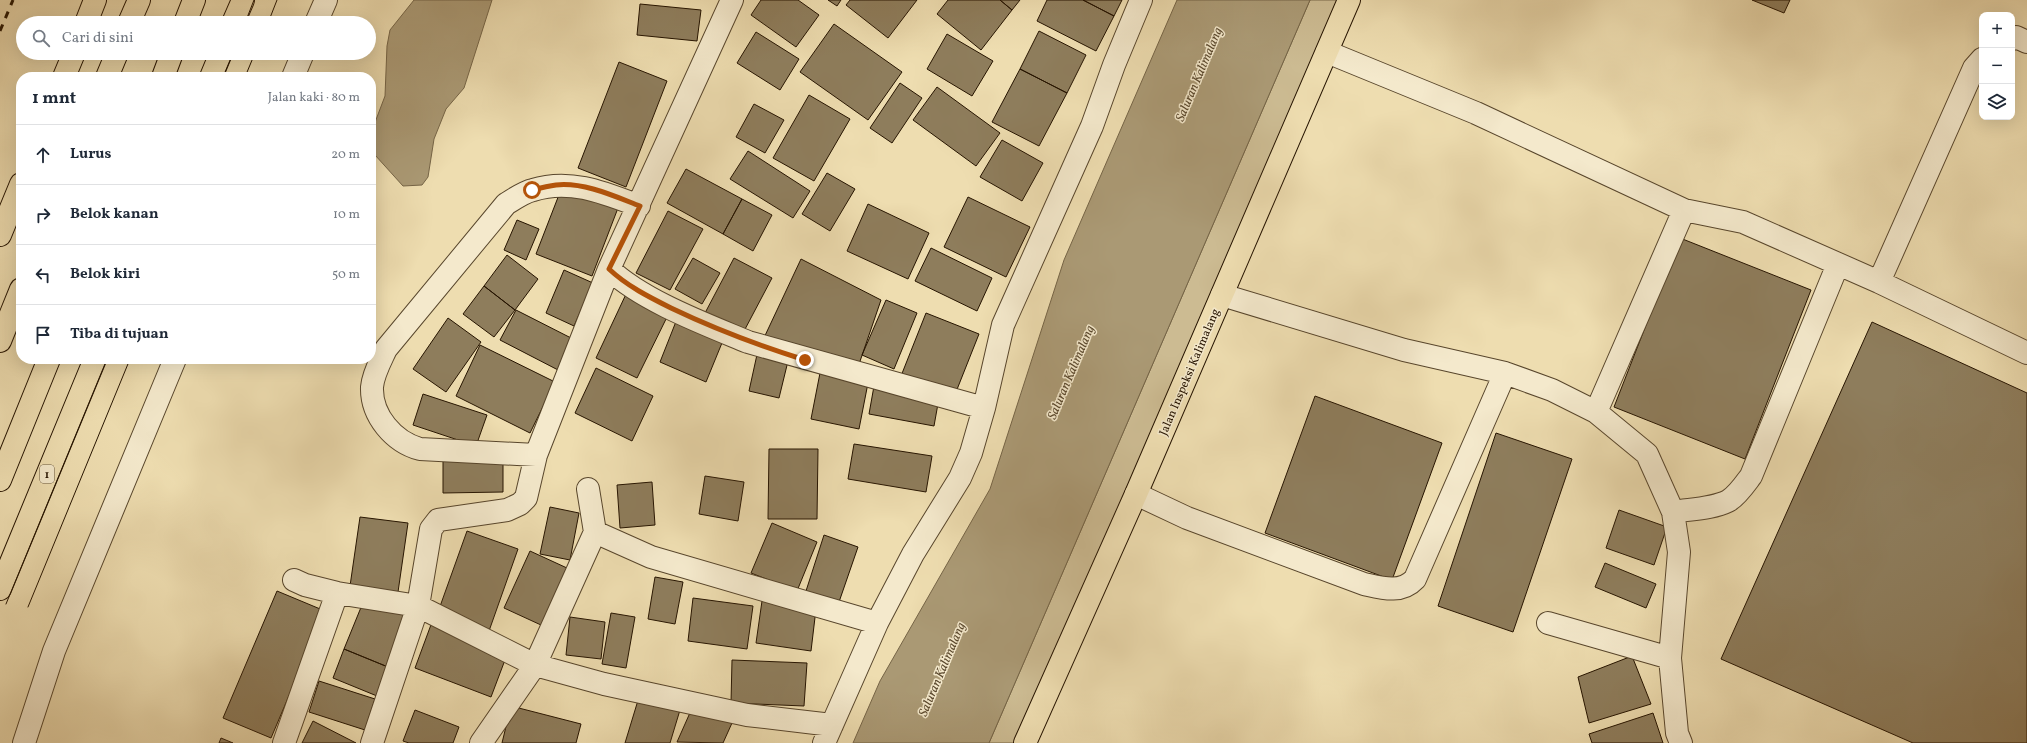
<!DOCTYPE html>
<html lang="id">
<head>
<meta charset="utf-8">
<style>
	body { margin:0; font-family:Vollkorn,serif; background:#f2f2f3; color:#1f2937 }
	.controls { position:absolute; right:12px; top:12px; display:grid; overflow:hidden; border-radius:8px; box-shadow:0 4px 16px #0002 }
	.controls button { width:36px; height:36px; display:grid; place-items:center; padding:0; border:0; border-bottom:1px solid #e0e1e3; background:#fff; color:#1f2937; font:20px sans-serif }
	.stop { position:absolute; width:12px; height:12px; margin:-9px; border:3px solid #b45309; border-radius:50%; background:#fff }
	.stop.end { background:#b45309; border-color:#fff; box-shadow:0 1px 4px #0008 }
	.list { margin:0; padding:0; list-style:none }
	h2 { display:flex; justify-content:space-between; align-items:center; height:52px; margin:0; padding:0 16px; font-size:17px }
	h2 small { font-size:13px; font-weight:400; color:#747a83 }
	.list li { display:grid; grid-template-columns:26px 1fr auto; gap:12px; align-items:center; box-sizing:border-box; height:60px; padding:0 16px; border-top:1px solid #e0e1e3 }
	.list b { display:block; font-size:15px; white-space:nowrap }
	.list em { font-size:13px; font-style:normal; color:#747a83 }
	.icon { flex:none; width:22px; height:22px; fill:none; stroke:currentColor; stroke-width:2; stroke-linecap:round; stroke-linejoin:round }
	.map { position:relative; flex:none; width:2027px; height:743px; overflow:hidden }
	.search { position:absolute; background:#fff; box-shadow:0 4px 16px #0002; left:16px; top:16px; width:360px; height:44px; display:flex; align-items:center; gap:10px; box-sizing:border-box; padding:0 14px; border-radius:22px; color:#747a83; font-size:15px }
	.panel { position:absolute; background:#fff; box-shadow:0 4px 16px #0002; left:16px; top:72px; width:360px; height:292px; border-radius:16px }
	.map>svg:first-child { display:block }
	.green { fill:#ccbb92; stroke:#796849 }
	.water { fill:#aa9974; stroke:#756446 }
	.building { fill:#8e7d5c; stroke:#261400 }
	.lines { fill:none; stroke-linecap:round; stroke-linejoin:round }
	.minor-casing { stroke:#58462c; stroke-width:24 }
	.major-casing { stroke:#261400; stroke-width:24 }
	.highway-casing { stroke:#261400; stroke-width:24 }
	.minor { stroke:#f4e9cc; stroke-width:22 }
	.major { stroke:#eeddb0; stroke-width:22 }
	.highway { stroke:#eeddb0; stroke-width:22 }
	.tram { stroke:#261400; stroke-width:1 }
	.rail { stroke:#261400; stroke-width:3; stroke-dasharray:7 7; stroke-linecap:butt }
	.route { stroke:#b45309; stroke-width:5 }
	.labels { text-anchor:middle; stroke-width:3; stroke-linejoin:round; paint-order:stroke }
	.shield { fill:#f4e9cc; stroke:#64543d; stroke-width:1 }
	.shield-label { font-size:11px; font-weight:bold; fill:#261400 }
	.street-label { font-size:12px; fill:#261400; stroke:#f4e9cc }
	.water-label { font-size:13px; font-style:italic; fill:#5b492e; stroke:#f4e9cc }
</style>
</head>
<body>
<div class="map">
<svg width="2027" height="743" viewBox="0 0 2027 743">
	<rect width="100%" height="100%" fill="#eeddb0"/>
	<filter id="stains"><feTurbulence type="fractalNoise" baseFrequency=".005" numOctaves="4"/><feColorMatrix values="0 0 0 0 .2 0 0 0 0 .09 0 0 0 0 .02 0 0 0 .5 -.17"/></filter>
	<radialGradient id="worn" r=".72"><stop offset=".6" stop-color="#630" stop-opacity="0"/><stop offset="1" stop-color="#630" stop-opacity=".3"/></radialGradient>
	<path class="green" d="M1310 0H1349L1024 743H989Z"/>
	<path class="water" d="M414 0H492L464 88 446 109 434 139 428 177 422 185 403 186 375 155 374 125 385 96 387 46 390 30Z
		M1177 0H1310L989 743H853L880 681 990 489 1064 260Z"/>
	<path class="building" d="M761 0H798L819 15 796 47 751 15Z
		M828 0H841L837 6Z
		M850 0H917L888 38 846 5Z
		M948 0H1000L1012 10 981 50 937 14Z
		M1000 0H1020L1012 10Z
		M1047 0H1083L1114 16 1096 51 1037 21Z
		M1083 0H1122L1114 16Z
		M1752 0H1790L1784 13Z
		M640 4 701 10 697 41 637 35Z
		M834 24 902 72 868 120 800 72Z
		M1039 31 1086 55 1067 93 1020 69Z
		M756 32 799 59 780 90 737 63Z
		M947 34 993 61 972 96 927 69Z
		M619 62 667 81 626 187 578 168Z
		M1020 69 1067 93 1039 146 992 122Z
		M900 83 922 98 892 143 870 128Z
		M937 87 1000 133 976 166 913 120Z
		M809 95 850 119 814 181 773 158Z
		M754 104 784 120 765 153 736 137Z
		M1002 140 1043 163 1022 201 980 177Z
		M748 151 810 191 793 218 730 179Z
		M686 169 742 199 723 234 667 203Z
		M827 173 855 189 830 231 802 214Z
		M562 187 618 208 592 276 536 254Z
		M968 197 1030 227 1006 277 944 247Z
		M742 199 772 215 753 251 723 234Z
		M868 204 929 233 908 279 847 251Z
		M668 211 703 229 670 290 636 273Z
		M517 220 539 229 526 260 504 250Z
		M1680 238 1811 290 1745 459 1614 407Z
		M931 248 992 278 977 311 915 281Z
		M507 255 538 279 515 310 484 286Z
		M693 258 720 273 702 304 675 289Z
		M734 258 772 278 743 333 705 313Z
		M801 259 881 300 857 370 762 342Z
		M564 270 593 283 574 326 546 313Z
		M484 286 515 310 494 337 463 314Z
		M627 292 669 313 637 378 596 358Z
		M886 300 917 313 894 369 862 355Z
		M516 310 575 340 560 371 500 340Z
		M926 313 979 334 954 397 901 376Z
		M448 318 481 342 446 392 413 369Z
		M677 319 724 338 706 382 660 362Z
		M1872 322 2027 393V743H1913L1721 659Z
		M480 345 555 382 530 433 456 396Z
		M758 350 789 357 779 398 749 391Z
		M596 368 653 396 632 441 575 413Z
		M820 373 868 383 859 429 811 419Z
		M874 386 939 398 934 426 869 414Z
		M423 394 487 415 476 446 413 425Z
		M1315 396 1442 443 1392 580 1265 533Z
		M1496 433 1572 459 1513 632 1438 606Z
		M854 444 932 456 926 492 848 479Z
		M769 449H818L817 519H768Z
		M503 459V492L443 493V460Z
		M705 476 744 482 738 521 699 514Z
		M652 482 655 525 620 528 617 485Z
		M550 507 579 513 570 560 540 554Z
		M1619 510 1667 527 1654 565 1606 548Z
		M360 517 408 523 398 592 350 586Z
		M772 523 817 542 797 591 751 573Z
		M467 531 518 549 489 631 438 612Z
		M824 535 858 547 839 602 806 591Z
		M530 551 567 568 541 625 504 608Z
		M1605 563 1656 584 1646 608 1595 587Z
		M655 577 683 582 675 624 648 619Z
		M277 591 325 611 271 738 223 718Z
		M693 598 753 606 747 649 688 641Z
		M364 600 408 617 388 667 344 649Z
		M762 601 816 609 811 651 756 643Z
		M611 613 635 617 626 668 602 664Z
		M570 617 605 622 601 659 566 655Z
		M432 622 508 652 491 697 415 668Z
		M344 649 388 667 377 696 333 678Z
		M1632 656 1651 704 1589 723 1578 677Z
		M732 660 807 663 804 706 731 703Z
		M319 681 375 699 365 730 309 712Z
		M639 697 680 710 670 743H625Z
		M511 706 581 724 576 743H502Z
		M693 706 732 723 723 743 677 742Z
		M415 710 459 727 453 743H409L403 741Z
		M1653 713 1663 743H1592L1589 734Z
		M313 721 356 743H302Z
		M221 738 233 743H219Z"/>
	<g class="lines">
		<g class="minor-casing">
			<path id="minor" d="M732 0 609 269C643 301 705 324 748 342L984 408
				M316 23 326 0
				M2012 39 2016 37 2027 42
				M1327 52 1476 113 1684 210 1596 412
				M293 77 303 53
				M1684 210 1743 222 1879 282 2027 353
				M1879 282 1974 68 1982 59
				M1222 295 1404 350 1505 373 1552 390 1596 412 1647 454 1673 512 1679 552 1670 658 1677 733 1681 743
				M536 455 420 449C394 442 371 416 372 387 373 374 381 360 386 349L506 204C514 199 524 192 533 190 570 178 605 193 639 206
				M588 489 595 532 651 557 877 623
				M1136 494 1187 518 1364 584C1382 588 1401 594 1415 579L1505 373
				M1673 512C1691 509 1712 509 1728 501 1737 496 1745 484 1751 476L1838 264
				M294 580 305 585 337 593 418 606 535 665 604 684 747 715 832 725
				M1548 623 1670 658
				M24 743 54 651 175 359
				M284 743 337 593
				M372 743 418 606 431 529 438 520 445 519 507 510 520 504 526 498 536 455 609 269
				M481 743 535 665 595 532
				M824 743 877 623 913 554 960 478 971 453 984 408 1003 325 1092 126 1114 65 1141 0"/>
		</g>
		<g class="major-casing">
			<path id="major" d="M1025 743 1136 494 1349 0"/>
		</g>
		<g class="highway-casing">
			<path id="highway" d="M86 23 95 0
				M129 23 139 0
				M185 23 194 0
				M233 23 243 0
				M64 77 74 53
				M107 77 117 53
				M163 77 172 53
				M211 77 221 53
				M0 235 21 184
				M0 341 21 289
				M0 480 49 359
				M0 589 95 359"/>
		</g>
		<use href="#minor" class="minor"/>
		<use href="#major" class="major"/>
		<use href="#highway" class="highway"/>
		<path class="tram" d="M245 23 254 0
			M268 23 277 0
			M223 77 233 53
			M245 77 255 53
			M6 604 107 359
			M28 607 130 359"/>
		<path class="rail" d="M0 31 13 0"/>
	</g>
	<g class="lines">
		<path class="route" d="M532 190C540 188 548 186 556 185 584 182 614 196 640 206L609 269C627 286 649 297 671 308 717 330 757 345 805 360"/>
	</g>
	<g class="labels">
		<rect class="shield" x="40" y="465" width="14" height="18" rx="3"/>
		<g class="shield-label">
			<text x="47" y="478">1</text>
		</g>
		<g class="street-label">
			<text transform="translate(1189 372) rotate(-67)" y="4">Jalan Inspeksi Kalimalang</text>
		</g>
		<g class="water-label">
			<text transform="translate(1198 74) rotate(-67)" y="5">Saluran Kalimalang</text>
			<text transform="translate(1070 372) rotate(-67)" y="5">Saluran Kalimalang</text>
			<text transform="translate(941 669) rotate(-67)" y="5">Saluran Kalimalang</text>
		</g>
	</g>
	<rect width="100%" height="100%" filter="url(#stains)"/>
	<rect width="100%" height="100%" fill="url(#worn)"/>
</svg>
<div class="controls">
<button>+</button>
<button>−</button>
<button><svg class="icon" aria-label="layers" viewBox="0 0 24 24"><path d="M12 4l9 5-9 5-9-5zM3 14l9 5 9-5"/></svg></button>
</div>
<div class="stop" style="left:532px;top:190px"></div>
<div class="stop end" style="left:805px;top:360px"></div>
<div class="search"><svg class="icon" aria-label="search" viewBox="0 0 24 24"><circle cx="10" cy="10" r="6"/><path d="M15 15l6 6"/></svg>Cari di sini</div>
<section class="panel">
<h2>1 mnt<small>Jalan kaki · 80 m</small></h2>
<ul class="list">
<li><svg class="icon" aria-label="ahead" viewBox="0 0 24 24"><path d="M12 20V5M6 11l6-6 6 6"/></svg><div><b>Lurus</b></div><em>20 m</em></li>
<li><svg class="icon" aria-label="right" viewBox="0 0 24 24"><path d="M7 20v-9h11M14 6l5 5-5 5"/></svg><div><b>Belok kanan</b></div><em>10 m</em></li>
<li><svg class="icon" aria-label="left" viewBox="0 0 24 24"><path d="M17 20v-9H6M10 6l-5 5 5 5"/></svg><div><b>Belok kiri</b></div><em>50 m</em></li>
<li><svg class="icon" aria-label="arrive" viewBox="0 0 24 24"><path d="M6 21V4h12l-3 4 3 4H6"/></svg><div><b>Tiba di tujuan</b></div></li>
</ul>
</section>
</div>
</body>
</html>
